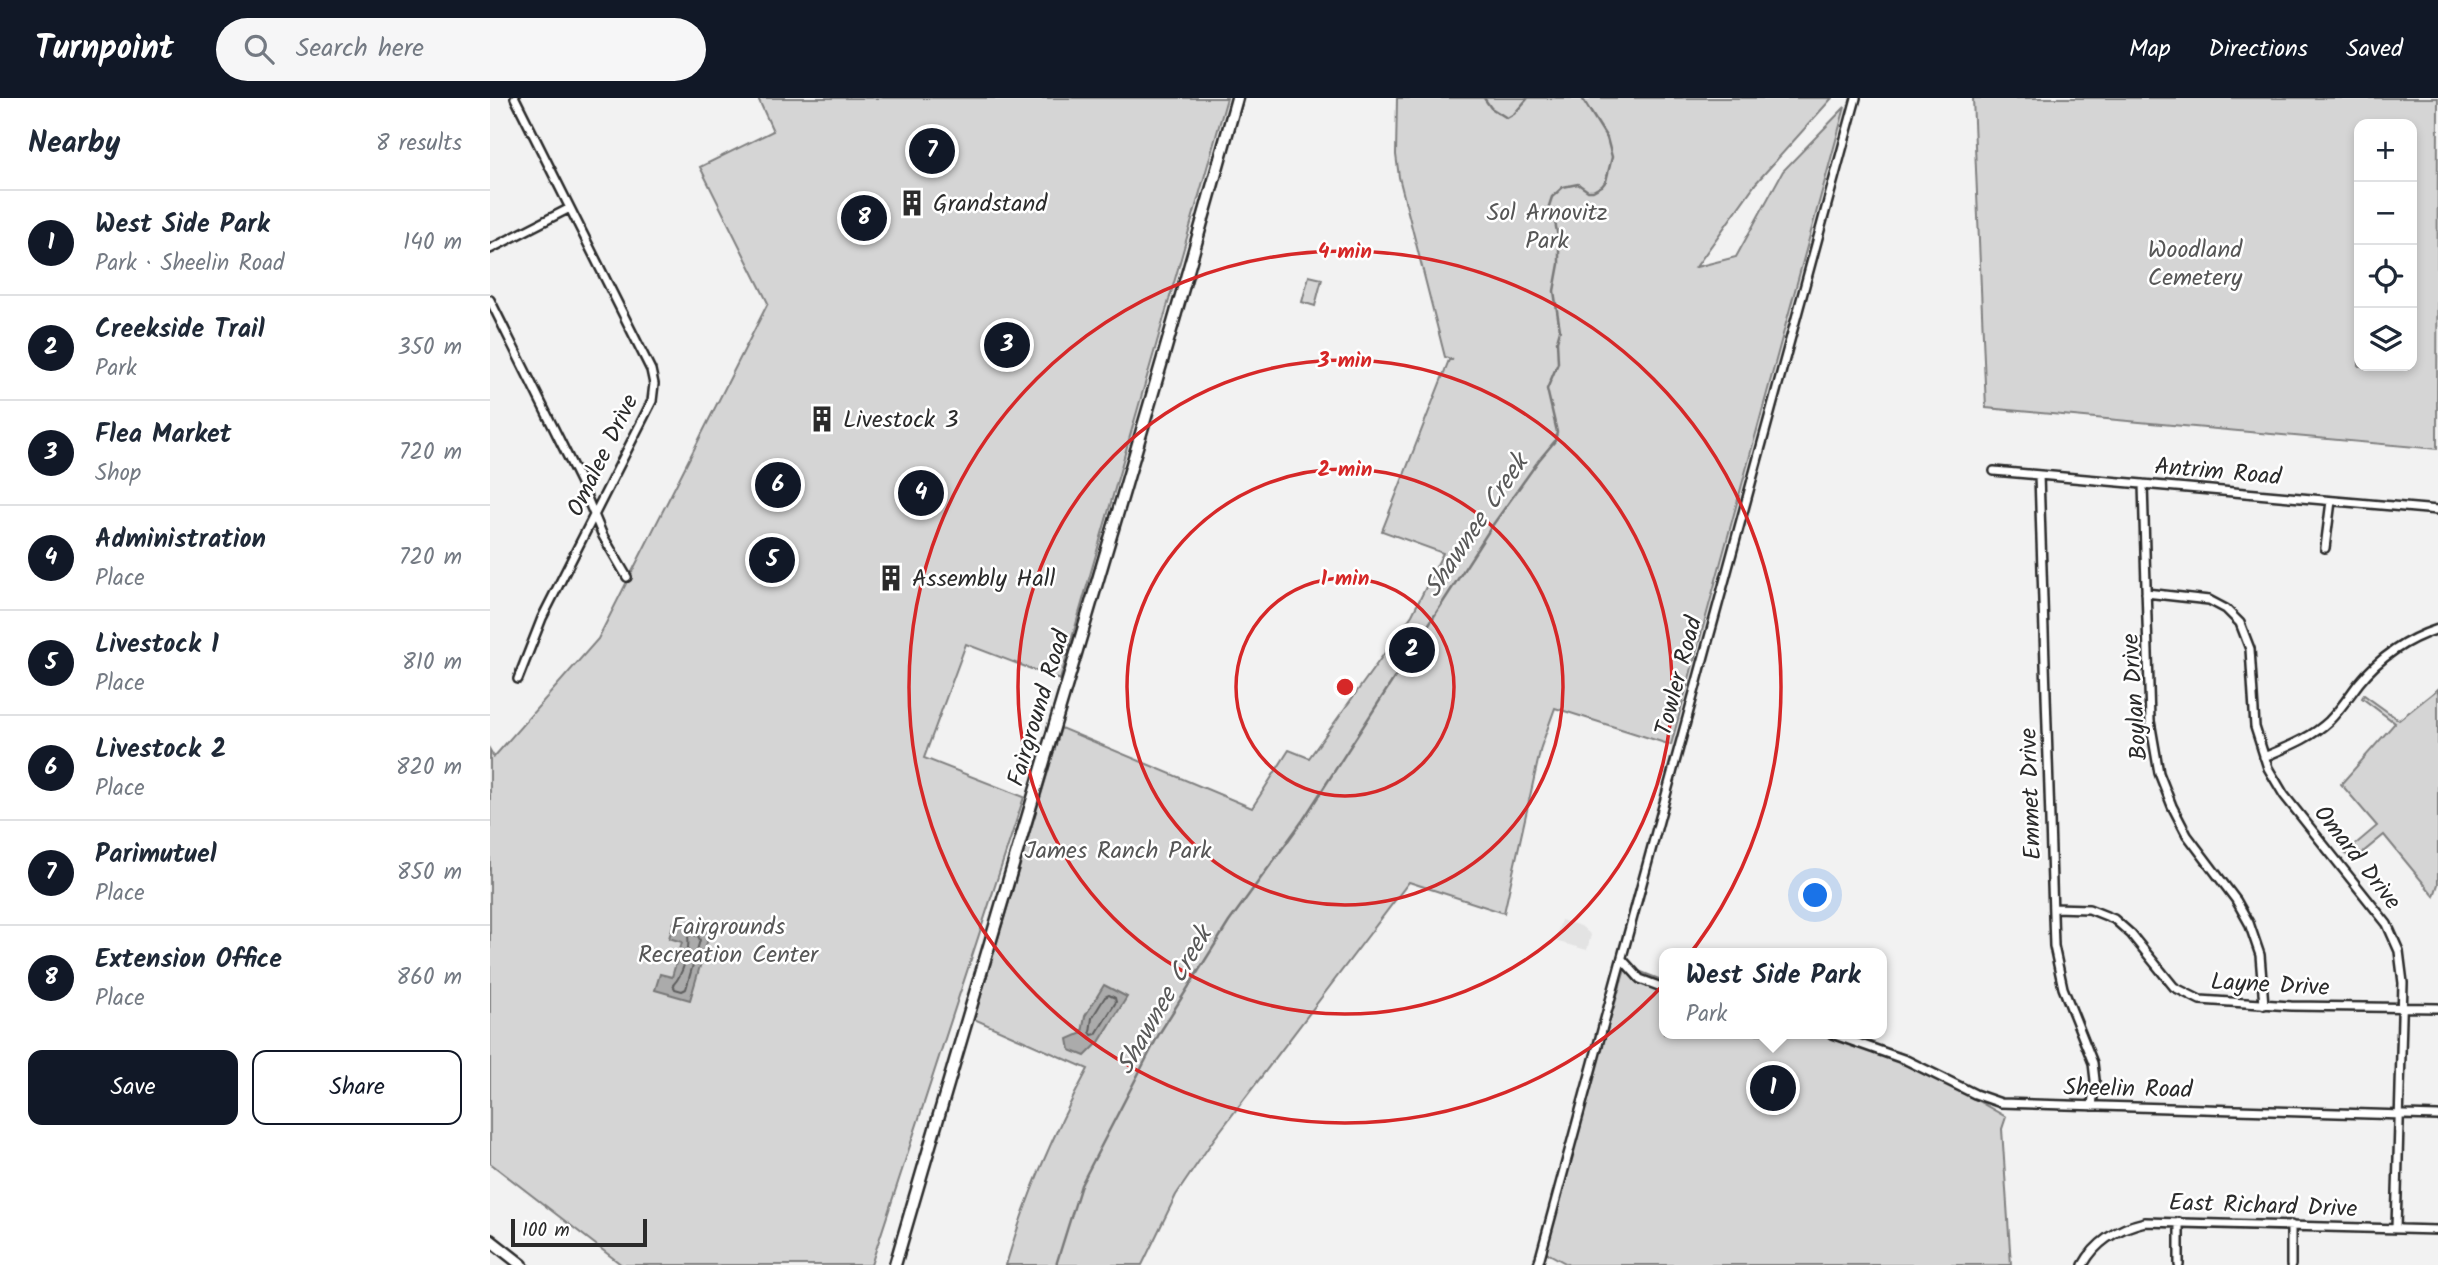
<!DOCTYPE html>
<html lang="en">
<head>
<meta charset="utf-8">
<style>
	body { margin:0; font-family:Kalam,sans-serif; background:#f6f6f7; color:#1f2937 }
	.controls { position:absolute; right:21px; top:21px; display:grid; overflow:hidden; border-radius:14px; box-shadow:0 4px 10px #0003 }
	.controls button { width:63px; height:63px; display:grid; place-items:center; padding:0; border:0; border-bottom:2px solid #e0e1e3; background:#fff; color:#1f2937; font:35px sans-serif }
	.scale { position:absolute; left:21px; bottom:18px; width:136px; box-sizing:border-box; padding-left:7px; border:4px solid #2b2b2b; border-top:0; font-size:19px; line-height:24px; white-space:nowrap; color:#2b2b2b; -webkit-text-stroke:5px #fff; paint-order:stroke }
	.you { position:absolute; left:1326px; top:798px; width:24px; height:24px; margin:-18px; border:5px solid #fff; border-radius:50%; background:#1a73e8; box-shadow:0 0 0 10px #1a73e833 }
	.badge { display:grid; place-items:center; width:46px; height:46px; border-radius:50%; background:#111827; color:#fff; font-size:23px; font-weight:700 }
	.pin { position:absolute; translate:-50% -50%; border:4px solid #fff; box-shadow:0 2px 7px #0006 }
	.popup { position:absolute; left:1169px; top:850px; width:228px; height:91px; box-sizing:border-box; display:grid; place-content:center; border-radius:14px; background:#fff; filter:drop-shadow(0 2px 5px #0005); font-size:23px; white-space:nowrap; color:#747a83 }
	.popup b { font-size:26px; color:#1f2937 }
	.popup::after { content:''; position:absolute; left:50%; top:100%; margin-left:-14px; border:14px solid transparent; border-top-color:#fff }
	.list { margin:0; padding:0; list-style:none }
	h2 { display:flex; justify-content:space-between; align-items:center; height:91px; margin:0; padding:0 28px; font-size:30px }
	h2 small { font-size:23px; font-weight:400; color:#747a83 }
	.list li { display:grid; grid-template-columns:46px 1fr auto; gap:21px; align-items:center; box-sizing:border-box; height:105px; padding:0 28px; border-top:2px solid #e0e1e3 }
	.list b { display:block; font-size:26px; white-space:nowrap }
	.list p { margin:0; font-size:23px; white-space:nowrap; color:#747a83 }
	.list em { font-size:23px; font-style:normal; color:#747a83 }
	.actions { display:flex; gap:14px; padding:21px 28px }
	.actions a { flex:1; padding:16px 0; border:2px solid #111827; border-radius:14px; text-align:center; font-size:24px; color:#111827 }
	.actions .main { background:#111827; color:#fff }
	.icon { flex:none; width:38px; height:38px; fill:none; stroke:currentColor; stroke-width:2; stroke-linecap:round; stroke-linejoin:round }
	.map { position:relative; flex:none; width:1948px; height:1167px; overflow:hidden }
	header { display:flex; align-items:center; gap:42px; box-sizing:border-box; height:98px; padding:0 35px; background:#111827; color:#fff }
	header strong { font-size:33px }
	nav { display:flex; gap:38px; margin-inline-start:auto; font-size:24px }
	.search { width:490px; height:63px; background:#f6f6f7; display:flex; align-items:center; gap:18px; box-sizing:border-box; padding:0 24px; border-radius:38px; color:#747a83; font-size:26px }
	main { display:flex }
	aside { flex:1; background:#fff }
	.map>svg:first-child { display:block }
	.built { fill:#e3e3e3 }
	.green { fill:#d5d5d5; stroke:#808080; stroke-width:2; fill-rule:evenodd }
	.water { fill:#ababab; stroke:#787878; stroke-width:2 }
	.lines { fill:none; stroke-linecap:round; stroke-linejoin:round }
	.shore { stroke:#5e5e5e; stroke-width:2 }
	.stream { stroke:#787878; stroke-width:2.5 }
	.street-casing { stroke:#2b2b2b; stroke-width:12 }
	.secondary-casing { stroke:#2b2b2b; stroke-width:15 }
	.street { stroke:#fff; stroke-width:7 }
	.secondary { stroke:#fff; stroke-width:10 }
	.ring { fill:none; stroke:#d62828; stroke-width:3.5 }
	.labels { text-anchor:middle; stroke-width:5; stroke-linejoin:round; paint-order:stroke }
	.poi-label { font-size:24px; fill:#2b2b2b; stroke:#fff; text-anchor:start }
	.park-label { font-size:24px; fill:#565656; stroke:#fff }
	.street-label { font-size:24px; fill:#2b2b2b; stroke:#fff }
	.water-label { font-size:26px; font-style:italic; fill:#585858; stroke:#fff }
	.centre { fill:#d62828; stroke:#fff; stroke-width:3.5 }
	.ring-label { font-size:21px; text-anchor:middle; font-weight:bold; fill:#d62828; stroke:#fff; stroke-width:5; stroke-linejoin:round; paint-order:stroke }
</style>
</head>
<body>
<header>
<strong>Turnpoint</strong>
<div class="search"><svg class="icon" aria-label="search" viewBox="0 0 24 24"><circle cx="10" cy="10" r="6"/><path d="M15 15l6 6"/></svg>Search here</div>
<nav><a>Map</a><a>Directions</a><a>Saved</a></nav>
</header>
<main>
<aside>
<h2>Nearby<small>8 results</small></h2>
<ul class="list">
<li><span class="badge">1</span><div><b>West Side Park</b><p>Park · Sheelin Road</p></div><em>140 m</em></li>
<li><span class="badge">2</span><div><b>Creekside Trail</b><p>Park</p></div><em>350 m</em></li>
<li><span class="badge">3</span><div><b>Flea Market</b><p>Shop</p></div><em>720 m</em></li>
<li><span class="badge">4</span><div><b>Administration</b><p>Place</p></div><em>720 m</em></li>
<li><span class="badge">5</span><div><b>Livestock 1</b><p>Place</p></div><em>810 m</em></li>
<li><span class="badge">6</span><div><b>Livestock 2</b><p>Place</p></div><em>820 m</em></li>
<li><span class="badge">7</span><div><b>Parimutuel</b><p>Place</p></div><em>850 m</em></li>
<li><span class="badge">8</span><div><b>Extension Office</b><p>Place</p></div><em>860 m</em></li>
</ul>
<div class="actions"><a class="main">Save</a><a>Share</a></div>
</aside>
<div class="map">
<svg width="1948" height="1167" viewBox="0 0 1948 1167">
	<rect width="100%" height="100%" fill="#f2f2f2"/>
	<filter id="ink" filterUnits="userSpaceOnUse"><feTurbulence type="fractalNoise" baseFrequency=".0143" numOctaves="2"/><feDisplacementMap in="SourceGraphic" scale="14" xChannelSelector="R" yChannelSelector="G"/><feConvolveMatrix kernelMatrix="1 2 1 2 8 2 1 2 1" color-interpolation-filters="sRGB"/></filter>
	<g filter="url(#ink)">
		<path class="built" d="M1071 822 1091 828 1101 837 1097 852 1065 843Z"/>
		<path class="green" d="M268 0H737L570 582 476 546 434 660 534 699 381 1167H132L0 1065V652L4 659 108 541 278 205 210 69 283 33Z
			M907 0H1342L1266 85 1206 169 1246 159 1293 73 1355 9 1181 647 1065 610 1051 649 1014 815 919 784 724 1041 686 1097 652 1167H516C536 1098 564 1034 598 971L484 921 571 630 762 710 799 652 819 660 922 517 953 455 892 433 959 262H963L955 259 909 79 906 57Z
			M1483 0H1948L1947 351 1496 310ZM1922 26V268H1869V26Z
			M819 178 832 181 825 208 812 204Z
			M1948 591V786L1944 798 1894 737 1862 763 1855 755 1887 728 1851 686 1905 625 1872 600 1874 597 1909 622Z
			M1136 868 1174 883V936H1342L1416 962 1516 1019 1512 1031 1521 1167H1079L1052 1152Z"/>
		<path class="water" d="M184 824 220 834 200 902 165 892 170 876 182 879 192 844 179 840Z
			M614 887 637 899 609 944 595 958 580 952 578 941 592 935 595 918Z"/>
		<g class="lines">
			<path class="shore" d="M201 836 208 838 210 842 196 891 192 893 185 891 183 887C193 877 200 852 198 838Z
				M619 897 625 900 626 904 606 936 602 937 600 934 602 920 615 899Z"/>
			<path class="stream" d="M994 0 1001 10 1017 20 1024 16 1038 0
				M566 1167 591 1087 669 936 739 824 813 722 1002 428 1049 362 1065 343 1067 334 1057 291 1068 265 1067 243 1070 232 1064 193 1069 166V144L1065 124 1058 111 1062 99 1073 89 1088 86 1098 93H1103L1112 88 1116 83 1122 59 1117 40 1092 0"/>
			<g class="street-casing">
				<path id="street" d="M25 0 161 272 164 286 162 303 52 520 28 581
					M0 151 80 110
					M0 202 90 383 113 438 137 479
					M1504 373 1948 412
					M1549 377 1564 848 1573 890 1603 965 1605 982 1602 1008
					M1653 386 1660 623 1669 675 1682 708 1697 737 1746 802 1759 825 1770 857 1774 907
					M1835 450 1841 403
					M1656 495 1719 502 1736 511 1750 525 1760 551 1765 629 1778 670 1794 697 1897 826 1909 853 1913 885 1906 1131
					M1774 659C1797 649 1821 640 1839 623 1851 611 1859 598 1869 585 1890 559 1917 541 1948 531
					M1563 810 1599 811 1624 821 1641 836 1684 889 1710 902 1801 908 1948 910
					M1132 861 1150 881 1174 890
					M1342 936 1416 962 1485 996 1511 1005 1948 1018
					M1689 1124V1167
					M1801 1127V1167
					M1048 1167 1366 0
					M1593 1167C1606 1143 1629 1130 1655 1124L1948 1132"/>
			</g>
			<g class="secondary-casing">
				<path id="secondary" d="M0 1142 32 1167
					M405 1167C518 778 638 391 747 0"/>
			</g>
			<use href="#street" class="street"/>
			<use href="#secondary" class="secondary"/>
		</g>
	</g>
	<g class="ring">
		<circle cx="855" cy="589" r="109"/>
		<circle cx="855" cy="589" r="218"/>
		<circle cx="855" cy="589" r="327"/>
		<circle cx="855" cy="589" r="436"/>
	</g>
	<defs>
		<g id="building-bare" transform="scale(2.1)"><path d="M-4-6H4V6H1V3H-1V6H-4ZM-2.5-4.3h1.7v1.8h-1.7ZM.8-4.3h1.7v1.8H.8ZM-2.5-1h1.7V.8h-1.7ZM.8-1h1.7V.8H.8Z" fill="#2b2b2b" stroke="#fff" stroke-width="2.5" paint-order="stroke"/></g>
	</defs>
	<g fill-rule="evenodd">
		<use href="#building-bare" x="422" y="105"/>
		<use href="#building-bare" x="332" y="321"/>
		<use href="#building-bare" x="401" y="480"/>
	</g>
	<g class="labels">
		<g class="poi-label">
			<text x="443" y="113">Grandstand</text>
			<text x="353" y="329">Livestock 3</text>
			<text x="422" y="488">Assembly Hall</text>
		</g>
		<g class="park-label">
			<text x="1057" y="122">Sol Arnovitz<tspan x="1057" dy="28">Park</tspan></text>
			<text x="1705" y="159">Woodland<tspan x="1705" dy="28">Cemetery</tspan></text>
			<text x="628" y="760">James Ranch Park</text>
			<text x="238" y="836">Fairgrounds<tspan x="238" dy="28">Recreation Center</tspan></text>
		</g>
		<g class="street-label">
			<text transform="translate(112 357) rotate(-64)" y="8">Omalee Drive</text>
			<text transform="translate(1728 373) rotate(5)" y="8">Antrim Road</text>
			<text transform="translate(1188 578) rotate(-75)" y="8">Towler Road</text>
			<text transform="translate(1644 599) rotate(-94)" y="8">Boylan Drive</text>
			<text transform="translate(548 610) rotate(-73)" y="8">Fairground Road</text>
			<text transform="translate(1540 696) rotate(-92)" y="8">Emmet Drive</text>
			<text transform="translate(1868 759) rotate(52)" y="8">Omard Drive</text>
			<text transform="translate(1780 886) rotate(3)" y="8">Layne Drive</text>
			<text transform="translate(1638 990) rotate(1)" y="8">Sheelin Road</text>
			<text transform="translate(1773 1107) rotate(2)" y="8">East Richard Drive</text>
		</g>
		<g class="water-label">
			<text transform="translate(985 427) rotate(-56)" y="9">Shawnee Creek</text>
			<text transform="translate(673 902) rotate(-60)" y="9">Shawnee Creek</text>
		</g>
	</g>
	<circle cx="855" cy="589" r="10" class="centre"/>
	<g class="ring-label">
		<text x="855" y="160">4 min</text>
		<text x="855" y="269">3 min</text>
		<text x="855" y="378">2 min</text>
		<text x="855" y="487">1 min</text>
	</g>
</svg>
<div class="controls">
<button>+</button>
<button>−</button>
<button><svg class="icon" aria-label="locate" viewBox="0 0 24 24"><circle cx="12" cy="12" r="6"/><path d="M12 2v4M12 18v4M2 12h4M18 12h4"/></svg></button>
<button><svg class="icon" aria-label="layers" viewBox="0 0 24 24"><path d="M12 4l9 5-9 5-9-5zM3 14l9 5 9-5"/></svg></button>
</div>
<div class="scale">100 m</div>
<div class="you"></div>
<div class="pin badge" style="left:1283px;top:990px">1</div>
<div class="popup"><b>West Side Park</b>Park</div>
<div class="pin badge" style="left:922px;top:552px">2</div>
<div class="pin badge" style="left:517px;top:247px">3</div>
<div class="pin badge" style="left:431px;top:395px">4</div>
<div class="pin badge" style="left:282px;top:462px">5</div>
<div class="pin badge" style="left:288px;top:387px">6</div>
<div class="pin badge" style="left:442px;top:53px">7</div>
<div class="pin badge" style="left:374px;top:120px">8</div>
</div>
</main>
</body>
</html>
